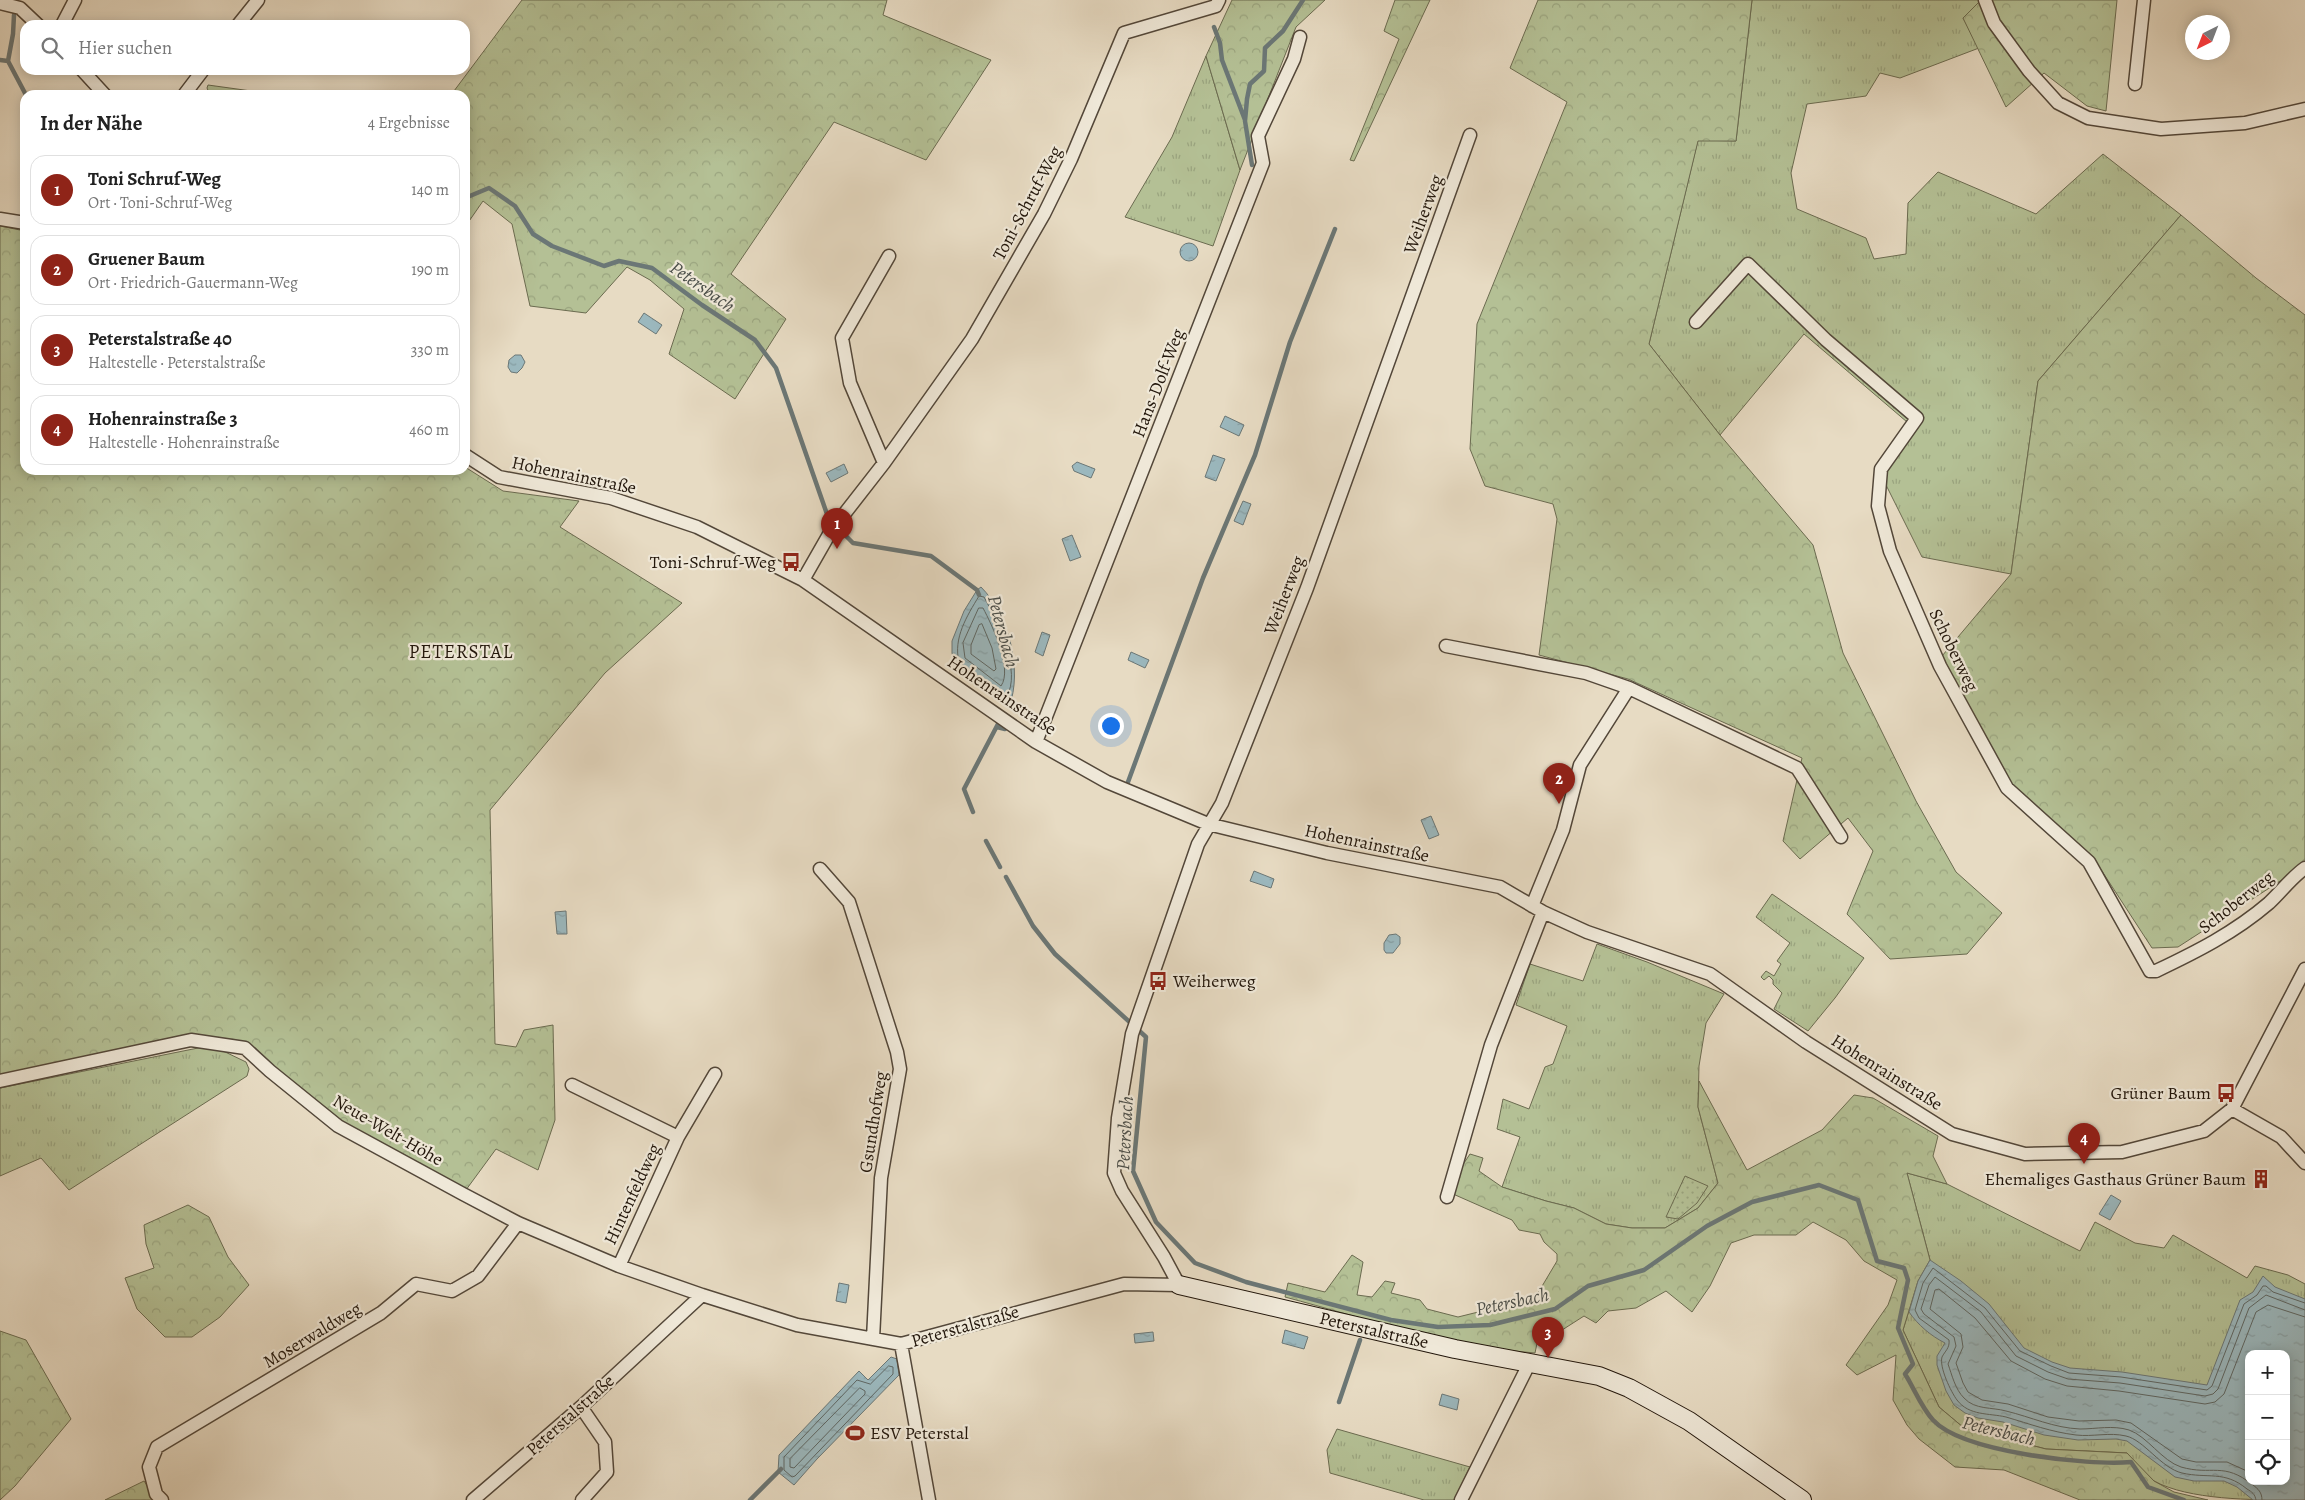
<!DOCTYPE html>
<html lang="de">
<head>
<meta charset="utf-8">
<style>
	body { margin:0; font-family:Alegreya,serif; background:#f6f6f6; color:#222 }
	.controls { position:absolute; right:15px; bottom:15px; display:grid; overflow:hidden; border-radius:10px; box-shadow:0 2px 12px #0003 }
	.controls button { width:45px; height:45px; display:grid; place-items:center; padding:0; border:0; border-bottom:1px solid #e0e0e0; background:#fff; color:#222; font:25px sans-serif }
	.compass { position:absolute; left:2185px; top:15px; width:45px; height:45px; border-radius:50%; background:#fff; box-shadow:0 2px 12px #0003; rotate:222deg }
	.you { position:absolute; left:1110px; top:725px; width:18px; height:18px; margin:-12px; border:4px solid #fff; border-radius:50%; background:#1a73e8; box-shadow:0 0 0 8px #1a73e833 }
	.badge { display:grid; place-items:center; width:32px; height:32px; border-radius:50%; background:#8f2418; color:#fff; font-size:16px; font-weight:700 }
	.pin { position:absolute; translate:-50% -41px; filter:drop-shadow(0 1px 2px #0008) }
	.pin::after { content:''; position:absolute; top:26px; width:18px; height:15px; background:inherit; clip-path:polygon(0 0,100% 0,50% 100%) }
	.list { margin:0; padding:0; list-style:none }
	h2 { display:flex; justify-content:space-between; align-items:center; height:65px; margin:0; padding:0 20px; font-size:21px }
	h2 small { font-size:16px; font-weight:400; color:#767676 }
	.list li { display:grid; grid-template-columns:32px 1fr auto; gap:15px; align-items:center; box-sizing:border-box; height:70px; margin:0 10px 10px; padding:0 10px; border:1px solid #e0e0e0; border-radius:15px }
	.list b { display:block; font-size:19px; white-space:nowrap }
	.list p { margin:0; font-size:16px; white-space:nowrap; color:#767676 }
	.list em { font-size:16px; font-style:normal; color:#767676 }
	.icon { flex:none; width:28px; height:28px; fill:none; stroke:currentColor; stroke-width:2; stroke-linecap:round; stroke-linejoin:round }
	.map { position:relative; flex:none; width:2305px; height:1500px; overflow:hidden }
	.search { position:absolute; background:#fff; box-shadow:0 2px 12px #0003; left:20px; top:20px; width:450px; height:55px; display:flex; align-items:center; gap:12px; box-sizing:border-box; padding:0 18px; border-radius:15px; color:#767676; font-size:19px }
	.panel { position:absolute; background:#fff; box-shadow:0 2px 12px #0003; left:20px; top:90px; width:450px; height:385px; border-radius:15px }
	.map>svg:first-child { display:block }
	.grass { fill:url(#grass-tufts); stroke:#6b6b50 }
	.forest { fill:url(#forest-crowns); stroke:#6b6b50 }
	.park { fill:url(#park-dots); stroke:#6b6b50 }
	.water { fill:url(#water-ripples); stroke:#6b7776; fill-rule:evenodd }
	.lines { fill:none; stroke-linecap:round; stroke-linejoin:round }
	.shore { stroke:#5e6764; stroke-width:1 }
	.stream { stroke:#6b7776; stroke-width:4.5 }
	.street-casing { stroke:#534739; stroke-width:15 }
	.secondary-casing { stroke:#22160b; stroke-width:20 }
	.street { stroke:#efe8d8; stroke-width:12 }
	.secondary { stroke:#efe8d8; stroke-width:18 }
	.labels { text-anchor:middle; stroke-width:4.5; stroke-linejoin:round; paint-order:stroke }
	.street-label { font-size:18px; fill:#22160b; stroke:#efe8d8 }
	.poi-label { font-size:18px; fill:#22160b; stroke:#efe8d8; text-anchor:end }
	.water-label { font-size:19px; font-style:italic; fill:#4c4f4a; stroke:#efe8d8 }
	.neighbourhood-label { font-size:19px; letter-spacing:1px; fill:#22160b; stroke:#efe8d8 }
</style>
</head>
<body>
<div class="map">
<svg width="2305" height="1500" viewBox="0 0 2305 1500">
	<defs>
		<pattern id="grass-tufts" width="24" height="20" patternUnits="userSpaceOnUse" patternTransform="scale(1.25)"><rect width="24" height="20" fill="#b4c095"/><path d="M3 7l-1-3M5 7V3M7 7l1-3M15 17l-1-3M17 17v-4M19 17l1-3" fill="none" stroke="#9aa47f"/></pattern>
		<pattern id="forest-crowns" width="20" height="18" patternUnits="userSpaceOnUse" patternTransform="scale(1.25)"><rect width="20" height="18" fill="#b4c095"/><path d="M2 6a3 3 0 1 1 6 0M12 15a3 3 0 1 1 6 0" fill="none" stroke="#9aa47f"/></pattern>
		<pattern id="park-dots" width="8" height="8" patternUnits="userSpaceOnUse" patternTransform="scale(1.25)"><rect width="8" height="8" fill="#b4c095"/><path d="M2 2h.1M6 6h.1" fill="none" stroke="#9aa47f" stroke-width="1.8" stroke-linecap="round"/></pattern>
		<pattern id="water-ripples" width="26" height="14" patternUnits="userSpaceOnUse" patternTransform="scale(1.25)"><rect width="26" height="14" fill="#9bb8be"/><path d="M2 4q2-2 4 0t4 0M15 11q2-2 4 0t4 0" fill="none" stroke="#859da2"/></pattern>
	</defs>
	<rect width="100%" height="100%" fill="#e7dbc3"/>
	<filter id="stains"><feTurbulence type="fractalNoise" baseFrequency=".004" numOctaves="4"/><feColorMatrix values="0 0 0 0 .2 0 0 0 0 .09 0 0 0 0 .02 0 0 0 .5 -.17"/></filter>
	<radialGradient id="worn" r=".72"><stop offset=".6" stop-color="#630" stop-opacity="0"/><stop offset="1" stop-color="#630" stop-opacity=".3"/></radialGradient>
	<path class="grass" d="M1752 0H1981L1963 18 1979 48 1900 78 1880 73 1866 96 1807 104 1791 173 1797 209 1866 238 1874 259 1906 254 1908 203 1938 172 2036 214 2103 154 2181 215 2038 381 2011 574 1922 557 1876 465 1907 422 1804 334 1720 435 1649 344 1698 140 1736 141Z
		M1206 56 1240 170 1213 246 1125 217 1172 137Z
		M1772 894 1864 958 1835 998 1808 1031 1774 1009 1782 993 1773 984V980L1769 976 1764 980 1761 977 1766 971 1774 976 1781 964 1777 961 1790 943 1756 917Z
		M1597 944 1647 962 1724 994 1706 1023 1699 1066 1698 1107 1718 1183 1698 1208 1665 1228H1632L1606 1224 1574 1208 1546 1201 1502 1187 1520 1137 1497 1129 1503 1099 1529 1109 1545 1067 1553 1064 1567 1026 1516 1005 1530 964 1583 981Z
		M203 1047 221 1050 246 1062 249 1069 247 1076 69 1190 41 1158 0 1176V1088Z
		M1907 1173 1947 1184 2080 1251 2095 1222 2135 1243 2164 1248 2173 1235 2247 1278 2255 1266 2288 1275 2305 1284V1361L2286 1354H2249V1481L2294 1500C2252 1500 2189 1500 2154 1481 2144 1473 2135 1462 2127 1453L2046 1449 1964 1428 1939 1407 1903 1330 1918 1281 1930 1260Z
		M1337 1429 1470 1467 1454 1500H1424L1330 1473 1327 1450Z"/>
	<path class="forest" d="M522 0H887L883 15 991 60 926 160 834 122 731 274 786 319 735 399 669 354 684 309 650 280 627 267 586 313 530 306 512 224 483 201 465 227V95H451Z
		M1232 0H1325L1296 27 1240 170 1206 56Z
		M1395 0H1430L1354 161 1350 160 1399 39 1384 31Z
		M1538 0H1752L1736 141H1698L1649 344 1720 435 1813 545 1843 653 1916 801 1956 872 2002 913 1967 954 1890 959 1847 914 1873 851 1848 818 1800 859 1783 841 1802 758 1628 679 1539 655 1557 519 1553 504 1485 486 1470 449 1477 324 1567 102 1510 68Z
		M1981 0H2117L2106 111 2087 106 2044 73 2006 107 1963 18Z
		M208 85 280 95H210L207 88Z
		M2181 215 2256 278 2305 315V865L2178 947 2152 948 2096 862 2010 784 1942 656 2011 574 2038 381Z
		M0 226 25 231V470H465V467L503 491 579 501 560 527 682 603 605 673 490 810 495 1044 516 1047 524 1030 553 1025 555 1120 538 1170 496 1149 463 1194 338 1126 245 1048 191 1040 0 1081Z
		M1699 1081 1747 1170 1822 1130 1854 1095 1873 1098 1938 1136 1933 1156 1947 1184 1907 1173 1930 1260 1918 1281 1903 1330 1939 1407 1964 1428 2046 1449 2127 1453 2154 1481 2174 1492 2208 1500H2080L2004 1470 1955 1467 1919 1439 1907 1425 1893 1400 1896 1355 1857 1375 1846 1365 1888 1305 1897 1280 1864 1261 1846 1240 1813 1222 1796 1235H1754L1731 1243 1710 1286 1692 1312 1666 1291 1636 1308 1608 1311 1596 1323 1584 1316 1559 1332 1540 1329 1535 1353C1449 1346 1367 1319 1285 1297L1288 1283 1325 1292 1352 1255 1363 1262 1357 1295 1372 1297 1385 1281 1395 1283 1391 1293 1420 1300 1427 1309 1458 1317 1535 1298 1557 1261V1254L1544 1242 1540 1234 1519 1230 1512 1220 1453 1194 1460 1169 1470 1154 1483 1158 1479 1171 1502 1187 1546 1201 1574 1208 1606 1224 1632 1228H1665L1698 1208 1718 1183 1698 1107Z
		M188 1205 209 1217 228 1257 249 1285 220 1317 192 1337H165L137 1309 125 1278 154 1268 146 1244 144 1225Z
		M0 1331 26 1340 71 1419 15 1486 0 1500Z
		M144 1481 157 1500H105Z"/>
	<path class="park" d="M1685 1176 1708 1186 1697 1203 1678 1219 1666 1217Z"/>
	<path class="water" d="M1180 252a9 9 0 1 1 18 0a9 9 0 1 1-18 0Z
		M644 313 662 325 656 334 638 322Z
		M515 355H521L525 362 522 368 517 373 511 372 508 367 509 360Z
		M1225 416 1244 425 1239 436 1220 427Z
		M1213 455 1225 459 1216 481 1205 477Z
		M1077 462 1095 469 1091 478 1074 471 1072 466Z
		M844 464 848 473 831 482 826 473Z
		M1243 501 1251 504 1243 525 1234 521Z
		M1072 535 1081 557 1070 561 1062 539Z
		M981 587C1009 615 1023 671 1009 707L955 666 952 653V641L964 611 977 590Z
		M1042 632 1050 635 1043 656 1035 652Z
		M1131 652 1149 660 1145 668 1128 660Z
		M1431 816 1439 835 1429 839 1421 820Z
		M1254 871 1274 879 1271 888 1250 881Z
		M566 911 567 934H557L555 912Z
		M1396 934 1400 937V944L1393 953H1386L1384 950V943L1389 935Z
		M2111 1195 2121 1201 2110 1220 2099 1214Z
		M1930 1260 1961 1281 1989 1304 2024 1348 2052 1362 2070 1368 2122 1372 2207 1385 2240 1300 2253 1292 2263 1276 2275 1287 2305 1299V1500H2253L2237 1487 2224 1481H2194L2175 1477 2127 1441 2116 1439 2078 1440 2044 1435 2003 1422 1978 1418 1965 1413 1954 1405 1946 1391 1937 1365V1356L1945 1343C1931 1336 1918 1325 1909 1312L1918 1281ZM2249 1354H2286V1481H2249Z
		M839 1283 849 1285 846 1303 836 1301Z
		M1285 1330 1308 1337 1304 1349 1282 1343Z
		M1153 1332 1154 1341 1135 1343 1134 1334Z
		M891 1357 897 1359 899 1375 817 1459 794 1485 778 1472 779 1455 859 1371 868 1380Z
		M1442 1394 1459 1399 1457 1410 1439 1405Z"/>
	<g class="lines">
		<path class="shore" d="M979 596 984 597C996 619 1023 673 1006 697L959 662C953 638 967 616 979 596Z
			M979 608H983C992 625 1013 669 1001 686L965 658 963 643Z
			M982 624 992 648 996 669 994 671 971 654V645L979 625Z
			M889 1366 893 1367V1374L795 1476 792 1477 784 1470V1457L857 1380 870 1384Z
			M860 1388 865 1391V1394L794 1468 790 1467V1459Z
			M2249 1472 2227 1462H2196L2182 1459 2131 1423 2116 1420 2079 1421 2048 1417 2008 1404 1982 1400 1968 1392 1963 1383 1956 1363 1963 1347 1961 1334 1930 1309 1935 1290 1939 1289 1975 1318 2011 1361 2045 1379 2067 1386 2119 1391 2205 1404 2215 1402 2224 1394 2256 1312 2268 1305 2305 1317
			M2256 1500C2255 1494 2252 1492 2247 1489 2224 1470 2208 1479 2182 1473 2161 1468 2144 1440 2126 1436 2109 1432 2093 1437 2076 1435 2051 1432 2030 1424 2006 1417 1989 1413 1969 1416 1957 1400 1951 1392 1939 1367 1942 1357 1945 1351 1950 1348 1949 1340L1919 1318 1915 1310 1923 1283 1933 1268 1985 1308 2020 1351 2051 1366 2069 1373 2121 1377 2207 1390 2212 1386 2244 1304 2257 1295 2263 1286H2266L2273 1292 2305 1303
			M2262 1500C2262 1492 2258 1489 2253 1485 2223 1461 2212 1476 2181 1467 2162 1461 2147 1436 2129 1430 2113 1425 2096 1429 2080 1429 2054 1428 2031 1417 2006 1411 1992 1407 1975 1410 1964 1398 1955 1389 1952 1375 1948 1364L1956 1346 1954 1337 1924 1314 1921 1309 1929 1285 1935 1277 1981 1312 2016 1356 2048 1372 2068 1379 2120 1383 2205 1396 2213 1394 2218 1389 2249 1308 2266 1295 2305 1310"/>
		<path class="stream" d="M1214 27 1220 43 1222 60 1245 120
			M0 60 8 61 26 95
			M8 61 13 34 14 15
			M1252 165 1245 121 1247 99 1250 84 1264 71 1265 48 1283 31 1303 0
			M465 198 489 188 515 206 533 234 552 246 604 266 619 261 652 268 702 305 755 340 776 368 828 517 832 521
			M839 529 853 543 931 556 977 590 979 595
			M997 727 1005 729
			M1128 782 1203 578 1255 455 1290 342 1335 229
			M973 812 964 789 998 724
			M986 841 1000 867
			M1006 877 1033 926 1055 954 1146 1037 1133 1171 1156 1222 1195 1263 1246 1282 1391 1320 1438 1327 1490 1325 1555 1309 1588 1286 1644 1270 1707 1226 1752 1202 1819 1185 1858 1200 1877 1261 1904 1268 1908 1280 1898 1328 1913 1364 1905 1374C1914 1388 1921 1407 1933 1420 1962 1452 2088 1466 2131 1462L2148 1487 2184 1500
			M1339 1402 1360 1340
			M750 1500 781 1469"/>
		<g class="street-casing">
			<path id="street" d="M1985 0 1994 23 2029 71 2058 103 2088 118 2161 129 2245 123 2305 109
				M0 3 20 8 38 25
				M62 25 75 0
				M238 25 258 0
				M82 70 105 95
				M2135 84 2144 0
				M184 95 203 70
				M0 219 25 223
				M1696 322 1748 264 1826 340 1917 418 1881 469 1878 506 1890 551 1940 666 2007 788 2089 862 2150 971H2156C2196 952 2234 933 2269 903 2281 892 2291 878 2305 868
				M465 455 499 477 611 498 697 527 803 580 1036 742 1107 782 1208 824 1327 853 1500 887 1543 912 1587 932 1710 974 1806 1042 1952 1134 2025 1154 2122 1152 2204 1131 2232 1109 2305 969
				M884 463 850 383 842 338 889 256
				M803 580 831 531 884 463 972 339 1044 214 1071 159 1124 33 1216 6 1219 0
				M1446 646 1586 673 1629 688
				M1036 742 1263 163 1258 136 1294 59 1300 37
				M820 869 849 902 897 1052 900 1069 881 1178 873 1339
				M1532 906 1563 830 1580 765 1629 688 1797 768 1841 837
				M0 1081 191 1040 245 1048 270 1071 338 1126 463 1194 518 1223 619 1266 702 1295
				M572 1085 678 1137
				M2232 1109 2281 1137 2305 1163
				M1447 1197 1491 1045 1543 912
				M619 1266 678 1137 715 1074
				M901 1344 929 1500
				M581 1407 605 1442 607 1472 582 1500
				M162 1500 156 1494 149 1467 157 1447 381 1313 416 1284 452 1291 478 1276 518 1223
				M473 1500 581 1407 702 1295 797 1325 901 1344 1124 1284 1179 1285 1164 1257 1122 1191 1114 1173 1118 1118 1132 1034 1198 844 1222 803 1307 588 1470 135
				M1461 1500 1529 1364"/>
		</g>
		<g class="secondary-casing">
			<path id="secondary" d="M1179 1285 1455 1349 1599 1376 1629 1388 1689 1421 1802 1500"/>
		</g>
		<use href="#street" class="street"/>
		<use href="#secondary" class="secondary"/>
	</g>
	<defs>
		<g id="bus-bare" transform="scale(1.5)"><path d="M-5-6H5V4H4V6H2V4H-2V6H-4V4H-5ZM-3.5-4V0h7V-4ZM-3.5 1.2v1.5H-2V1.2ZM2 1.2v1.5H3.5V1.2Z" fill="#8f2418" stroke="#efe8d8" stroke-width="2.5" paint-order="stroke"/></g>
		<g id="building-bare" transform="scale(1.5)"><path d="M-4-6H4V6H1V3H-1V6H-4ZM-2.5-4.3h1.7v1.8h-1.7ZM.8-4.3h1.7v1.8H.8ZM-2.5-1h1.7V.8h-1.7ZM.8-1h1.7V.8H.8Z" fill="#8f2418" stroke="#efe8d8" stroke-width="2.5" paint-order="stroke"/></g>
		<g id="stadium-bare" transform="scale(1.5)"><path d="M0-5a6.5 5 0 1 0 0 10a6.5 5 0 1 0 0-10ZM-3.5-1.8h7v3.6h-7Z" fill="#8f2418" stroke="#efe8d8" stroke-width="2.5" paint-order="stroke"/></g>
	</defs>
	<g fill-rule="evenodd">
		<use href="#bus-bare" x="791" y="562"/>
		<use href="#bus-bare" x="1158" y="981"/>
		<use href="#bus-bare" x="2226" y="1093"/>
		<use href="#building-bare" x="2261" y="1179"/>
		<use href="#stadium-bare" x="855" y="1433"/>
	</g>
	<g class="labels">
		<g class="street-label">
			<text transform="translate(1027 203) rotate(-62)" y="6">Toni-Schruf-Weg</text>
			<text transform="translate(1423 214) rotate(-70)" y="6">Weiherweg</text>
			<text transform="translate(1158 383) rotate(-69)" y="6">Hans-Dolf-Weg</text>
			<text transform="translate(574 475) rotate(12)" y="6">Hohenrainstraße</text>
			<text transform="translate(1284 595) rotate(-69)" y="6">Weiherweg</text>
			<text transform="translate(1954 650) rotate(64)" y="6">Schoberweg</text>
			<text transform="translate(1002 695) rotate(34)" y="6">Hohenrainstraße</text>
			<text transform="translate(1367 843) rotate(12)" y="6">Hohenrainstraße</text>
			<text transform="translate(2236 902) rotate(-38)" y="6">Schoberweg</text>
			<text transform="translate(1887 1072) rotate(32)" y="6">Hohenrainstraße</text>
			<text transform="translate(873 1122) rotate(-81)" y="6">Gsundhofweg</text>
			<text transform="translate(388 1130) rotate(30)" y="6">Neue-Welt-Höhe</text>
			<text transform="translate(632 1194) rotate(-65)" y="6">Hintenfeldweg</text>
			<text transform="translate(965 1326) rotate(-16)" y="6">Peterstalstraße</text>
			<text transform="translate(1374 1330) rotate(13)" y="6">Peterstalstraße</text>
			<text transform="translate(312 1335) rotate(-31)" y="6">Moserwaldweg</text>
			<text transform="translate(570 1415) rotate(-42)" y="6">Peterstalstraße</text>
		</g>
		<g class="poi-label">
			<text x="776" y="568">Toni-Schruf-Weg</text>
			<text x="1173" y="987" text-anchor="start">Weiherweg</text>
			<text x="2211" y="1099">Grüner Baum</text>
			<text x="2246" y="1185">Ehemaliges Gasthaus Grüner Baum</text>
			<text x="870" y="1439" text-anchor="start">ESV Peterstal</text>
		</g>
		<g class="water-label">
			<text transform="translate(703 286) rotate(35)" y="7">Petersbach</text>
			<text transform="translate(1004 631) rotate(75)" y="7">Petersbach</text>
			<text transform="translate(1124 1133) rotate(-87)" y="7">Petersbach</text>
			<text transform="translate(1512 1301) rotate(-12)" y="7">Petersbach</text>
			<text transform="translate(1999 1430) rotate(14)" y="7">Petersbach</text>
		</g>
		<g class="neighbourhood-label">
			<text x="461" y="658">PETERSTAL</text>
		</g>
	</g>
	<rect width="100%" height="100%" filter="url(#stains)"/>
	<rect width="100%" height="100%" fill="url(#worn)"/>
</svg>
<div class="controls">
<button>+</button>
<button>−</button>
<button><svg class="icon" aria-label="locate" viewBox="0 0 24 24"><circle cx="12" cy="12" r="6"/><path d="M12 2v4M12 18v4M2 12h4M18 12h4"/></svg></button>
</div>
<svg class="compass" viewBox="-18 -18 36 36"><path d="M0-13l5 13h-10z" fill="#e53935"/><path d="M0 13l5-13h-10z" fill="#767676"/></svg>
<div class="you"></div>
<div class="pin badge" style="left:837px;top:549px">1</div>
<div class="pin badge" style="left:1559px;top:804px">2</div>
<div class="pin badge" style="left:1548px;top:1358px">3</div>
<div class="pin badge" style="left:2084px;top:1164px">4</div>
<div class="search"><svg class="icon" aria-label="search" viewBox="0 0 24 24"><circle cx="10" cy="10" r="6"/><path d="M15 15l6 6"/></svg>Hier suchen</div>
<section class="panel">
<h2>In der Nähe<small>4 Ergebnisse</small></h2>
<ul class="list">
<li><span class="badge">1</span><div><b>Toni Schruf-Weg</b><p>Ort · Toni-Schruf-Weg</p></div><em>140 m</em></li>
<li><span class="badge">2</span><div><b>Gruener Baum</b><p>Ort · Friedrich-Gauermann-Weg</p></div><em>190 m</em></li>
<li><span class="badge">3</span><div><b>Peterstalstraße 40</b><p>Haltestelle · Peterstalstraße</p></div><em>330 m</em></li>
<li><span class="badge">4</span><div><b>Hohenrainstraße 3</b><p>Haltestelle · Hohenrainstraße</p></div><em>460 m</em></li>
</ul>
</section>
</div>
</body>
</html>
